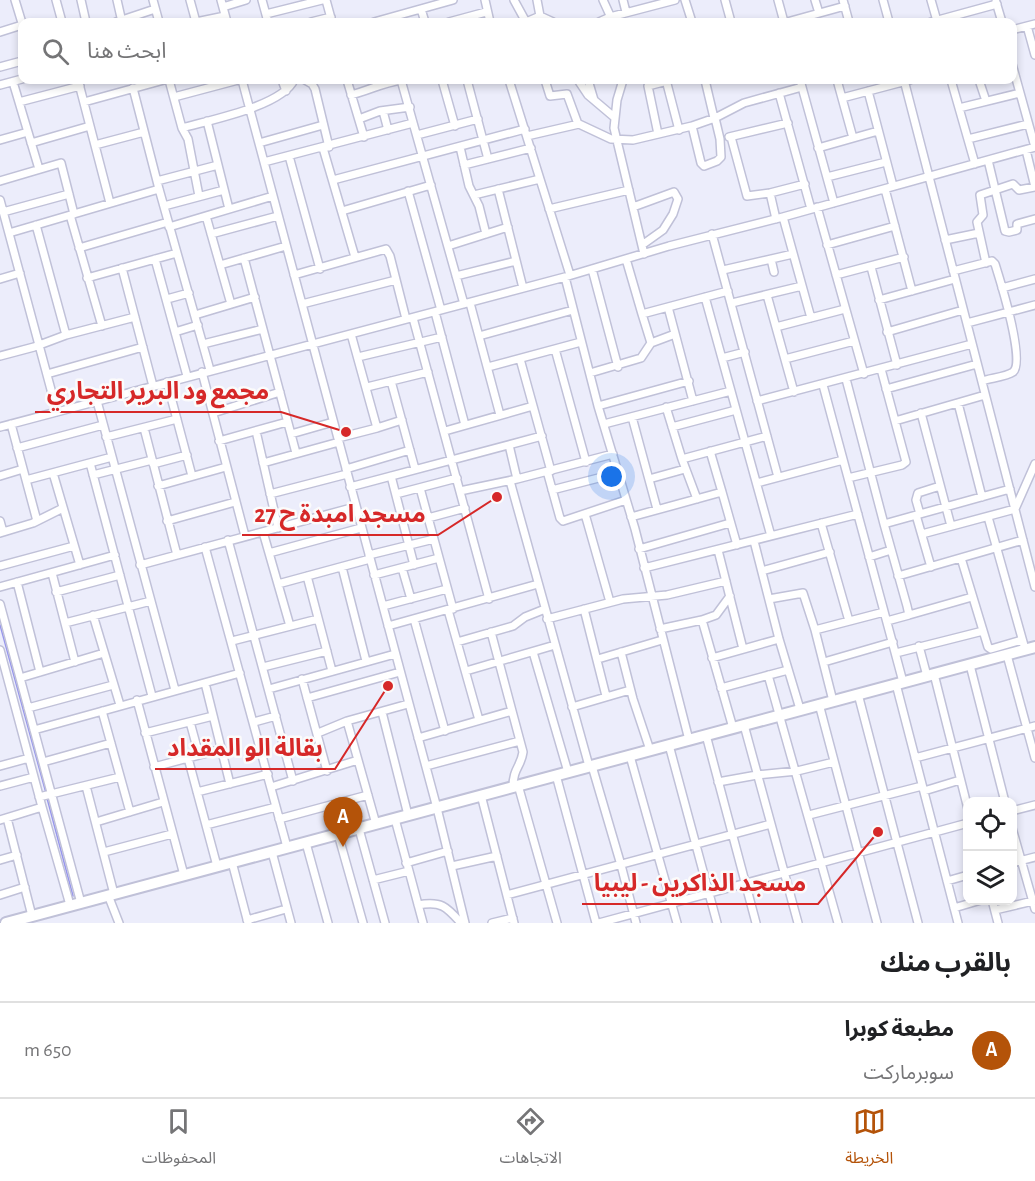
<!DOCTYPE html>
<html lang="ar">
<head>
<meta charset="utf-8">
<style>
	body { margin:0; font-family:"Alegreya Sans","Noto Sans Arabic",sans-serif; background:#f6f6f6; color:#202124; direction:rtl }
	.controls { position:absolute; right:18px; bottom:18px; display:grid; overflow:hidden; border-radius:12px; box-shadow:0 3px 9px #0003 }
	.controls button { width:54px; height:54px; display:grid; place-items:center; padding:0; border:0; border-bottom:2px solid #e0e0e0; background:#fff; color:#202124; font:30px sans-serif }
	.you { position:absolute; left:612px; top:477px; width:21px; height:21px; margin:-15px; border:4px solid #fff; border-radius:50%; background:#1a73e8; box-shadow:0 0 0 9px #1a73e833 }
	.badge { display:grid; place-items:center; width:39px; height:39px; border-radius:50%; background:#b45309; color:#fff; font-size:20px; font-weight:700 }
	.pin { position:absolute; translate:-50% -50px; filter:drop-shadow(0 2px 3px #0008) }
	.pin::after { content:''; position:absolute; top:32px; width:21px; height:18px; background:inherit; clip-path:polygon(0 0,100% 0,50% 100%) }
	.list { margin:0; padding:0; list-style:none }
	h2 { display:flex; justify-content:space-between; align-items:center; height:78px; margin:0; padding:0 24px; font-size:26px }
	h2 small { font-size:20px; font-weight:400; color:#757577 }
	.list li { display:grid; grid-template-columns:39px 1fr auto; gap:18px; align-items:center; box-sizing:border-box; height:96px; padding:0 24px; border-top:2px solid #e0e0e0 }
	.list b { display:block; font-size:22px; white-space:nowrap }
	.list p { margin:0; font-size:20px; white-space:nowrap; color:#757577 }
	.list em { font-size:20px; font-style:normal; color:#757577 }
	.icon { flex:none; width:33px; height:33px; fill:none; stroke:currentColor; stroke-width:2; stroke-linecap:round; stroke-linejoin:round }
	.map { position:relative; flex:none; width:1035px; height:923px; overflow:hidden; direction:ltr }
	.search { position:absolute; background:#fff; box-shadow:0 3px 9px #0003; left:18px; right:18px; top:18px; height:66px; display:flex; align-items:center; gap:15px; box-sizing:border-box; padding:0 21px; border-radius:12px; color:#757577; font-size:22px }
	.sheet { height:174px; background:#fff }
	nav { display:flex; justify-content:space-around; align-items:center; box-sizing:border-box; height:84px; border-top:2px solid #e0e0e0; background:#fff; font-size:16px; color:#757577 }
	nav a { display:grid; justify-items:center; gap:3px }
	nav .on { color:#b45309 }
	.map>svg:first-child { display:block }
	.lines { fill:none; stroke-linecap:round; stroke-linejoin:round }
	.stream { stroke:#9796ed; stroke-width:1.5 }
	.minor-casing { stroke:#c0c1d8; stroke-width:10 }
	.highway-casing { stroke:#c0c1d8; stroke-width:14 }
	.minor { stroke:#fff; stroke-width:7 }
	.highway { stroke:#fff; stroke-width:10 }
	.leader { fill:none; stroke:#d62828; stroke-width:2 }
	.callout-dot { fill:#d62828; stroke:#fbfbfb; stroke-width:2 }
	.callout-label { font-size:24px; text-anchor:middle; font-weight:bold; fill:#d62828; stroke:#fbfbfb; stroke-width:5; stroke-linejoin:round; paint-order:stroke }
</style>
</head>
<body>
<div class="map">
<svg width="1035" height="923" viewBox="0 0 1035 923">
	<rect width="100%" height="100%" fill="#ecedfb"/>
	<g class="lines">
		<path class="stream" d="M0 625 46 793
			M47 798 73 896"/>
		<g class="minor-casing">
			<path id="minor" d="M15 0 22 23
				M56 0 62 22
				M81 0 86 22
				M117 0 122 22
				M153 0 159 22
				M190 0 196 22
				M221 0 227 22
				M262 0 268 22
				M326 0 332 22
				M485 0 490 22
				M514 0 526 22
				M603 0 613 22
				M623 0 626 12
				M685 0 692 22
				M725 0 731 22
				M778 0 784 22
				M815 0 819 13
				M843 0 849 22
				M883 0 889 22
				M931 0 937 21
				M996 2 1002 22
				M223 7 246 0
				M421 9 425 22
				M266 14 322 0
				M540 16 553 22
				M116 22 155 9
				M196 22 225 16
				M311 22 331 17
				M374 22 453 0
				M449 22 486 12
				M526 22 540 16 537 0
				M599 22 610 17 675 0
				M787 22 845 6
				M931 22 997 4
				M1027 26 1035 55
				M1012 30 1035 24
				M0 32 22 25
				M1012 64 1035 147
				M0 67 22 61
				M78 80 110 203
				M169 80 182 128 188 139 199 196
				M242 80 437 808 465 923
				M282 80 286 91
				M305 80 312 84 315 89 329 147
				M347 80 364 137
				M401 80 464 304
				M442 80 455 126
				M467 80 488 159
				M509 80 570 275
				M545 80 550 96 567 94 578 124
				M578 80 588 95 614 117
				M588 80 594 100
				M623 80 617 100 614 128 644 254
				M666 80 679 130
				M705 80 714 118
				M800 80 834 203
				M837 80 853 138
				M904 80 1035 587
				M951 80 975 164
				M979 80 986 101
				M13 82 39 169
				M0 85 22 79
				M133 88 159 189 210 370
				M868 91 893 186
				M779 93 811 209
				M351 95C370 90 382 83 401 80
				M174 97 238 80
				M842 98 910 80
				M19 102 80 86
				M84 102 164 80
				M959 108 1020 93
				M383 111 388 130
				M359 119 380 111 410 107
				M207 121 229 209
				M692 126 701 163 704 166 717 161 721 157 720 139 715 118
				M182 128C210 120 282 106 294 80
				M658 134 648 86 667 81
				M417 135 478 119
				M527 136 579 124 611 139 633 140 692 126 715 118 744 103 802 87
				M729 137 788 123
				M731 137 747 196 770 193 805 184
				M968 139 1028 124
				M0 140 28 132
				M31 143 90 126
				M259 143 323 125
				M95 145 144 132
				M460 147 469 186 479 206 486 234
				M323 148 355 257
				M818 148 878 131
				M1026 150 1035 187
				M289 156 320 269
				M988 160 1005 231 1009 232 1017 230V224L1035 219
				M264 162 413 123
				M464 165 531 148
				M827 177 886 162
				M333 180 525 129
				M0 181 61 163 74 214
				M157 181 218 165
				M498 189 523 288
				M885 189 912 291
				M408 191 441 310
				M770 193 776 219
				M474 195 540 179
				M0 200 57 412
				M164 206 224 190
				M633 207 674 192 678 199 673 214 663 230 642 245
				M817 207 864 374
				M549 209 629 190
				M342 211 431 185
				M3 212 69 194
				M70 215 102 326
				M206 216 231 304
				M783 217 811 318
				M36 225 66 335
				M169 227 273 196
				M9 233 159 189
				M211 234 278 216
				M712 234 778 477
				M945 240 979 233
				M827 245 895 226
				M448 246 508 227
				M79 248 168 222
				M244 258 296 453
				M155 259 187 376
				M626 259 642 314 728 291
				M771 259 774 272
				M986 263 977 222 983 215 980 195 1013 184 1019 190 1035 187
				M220 265 286 246
				M871 267 897 365
				M122 268 153 386
				M592 269 618 367
				M723 270 793 254
				M953 271 992 261 995 264C1000 280 1026 362 1013 372 1006 377 990 378 982 381
				M294 275 386 249 390 256 406 319
				M836 275 904 257
				M456 276 516 261
				M565 277 598 406 635 529 689 740
				M87 278 177 253
				M0 279 20 273
				M1002 288 1035 279
				M767 295 794 392
				M705 297 771 536
				M167 299 189 293
				M879 300 955 279
				M470 303 500 415
				M732 303 802 286
				M302 304 396 280
				M668 307 693 401
				M435 312 465 425
				M195 315 255 297
				M413 318 489 599
				M967 323 1035 305
				M776 327 845 309
				M175 332 198 325
				M887 332 963 310
				M479 336 573 310
				M651 343 675 334
				M203 344 263 329
				M555 349 586 462
				M0 356 34 347 66 335 135 317
				M358 357 442 337
				M722 358 745 352
				M520 359 551 471
				M785 359 854 341
				M488 367 581 342
				M202 372 245 536
				M590 373 641 358 651 343 642 314
				M47 374 143 347
				M846 379 884 524 907 606 909 615 887 621
				M391 381 415 469
				M167 382 192 476
				M823 385 903 682
				M367 387 428 372
				M886 389 977 364
				M97 401 175 690
				M757 401 972 344
				M958 403 982 497
				M598 406 689 381
				M666 407 682 459 697 499
				M213 413 280 392
				M921 413 951 526
				M632 417 657 509
				M895 421 985 395
				M11 424 37 521
				M604 424 731 391
				M0 427 565 277 669 246 783 217 1035 147
				M672 427 736 410
				M144 428 177 555
				M377 428 402 420
				M256 431 278 528
				M445 431 533 406
				M291 434 333 422
				M106 437 177 419
				M338 438 377 428 351 334
				M219 441 287 422
				M509 445 517 479
				M17 448 103 425
				M710 451 722 492
				M682 459 767 436
				M90 463 152 696
				M263 463 339 442
				M153 464 187 455
				M346 469 410 450
				M547 471 560 518 563 521 626 500
				M53 473 80 565
				M93 475 152 460
				M0 476 23 469
				M391 476 414 565
				M848 478 902 465 906 462 881 369
				M649 479 685 469
				M26 480 112 457
				M510 481 589 766
				M757 483 843 460
				M158 486 226 467
				M350 487 542 436
				M420 488 453 609
				M552 490 618 473
				M460 491 517 479 613 454
				M270 494 347 474
				M396 494 457 478
				M585 514 610 602
				M920 514 916 500 918 493 940 486
				M916 515 931 567
				M631 517 722 492 737 545
				M988 517 1025 649
				M428 518 465 508
				M0 521 3 532
				M167 521 235 502
				M821 523 849 621
				M884 524 1010 489
				M263 532 290 626
				M0 533 33 523 63 508
				M922 534 1015 509 1035 464
				M228 540 293 781
				M754 541 779 639 800 709
				M205 547 287 847
				M639 549 730 523
				M718 550 743 649
				M269 553 361 528
				M369 555 434 539
				M869 557 891 550
				M961 558 988 647 991 649 1022 640
				M140 565 355 507
				M0 566 74 546
				M342 567 366 661
				M402 568 411 599
				M644 568 858 514
				M762 571 830 552
				M52 573 75 662
				M374 575 439 558
				M307 576 332 671
				M898 576 1023 540
				M17 582 40 672
				M278 584 370 559
				M0 587 115 555
				M56 592 120 575
				M730 596 716 615 702 620 733 728
				M769 599 803 593 815 630 884 612
				M0 604 81 903
				M383 606 447 589
				M584 609 606 696
				M448 610 479 720
				M93 615 120 705
				M909 615 972 597
				M414 619 445 731
				M547 619 623 599 667 595 726 581
				M65 623 151 601
				M388 626 538 584
				M660 629 702 620
				M815 630 833 701
				M232 641 318 619
				M457 642 513 626 525 617 545 609
				M919 646 927 676
				M0 650 42 807 70 905
				M533 652 568 772
				M621 652 633 699 650 750
				M896 653 983 631
				M1007 655 1035 758
				M712 658 779 639
				M598 659 662 640
				M824 662 893 642
				M970 665 1005 802
				M263 667 327 651
				M466 671 555 645
				M934 674 968 809
				M768 675 838 923
				M20 678 104 653
				M302 679 327 771
				M205 683 230 784
				M896 684 958 923
				M721 688 788 670
				M269 689 395 654
				M858 694 918 923
				M307 698 400 672
				M137 700 184 875
				M819 704 877 923
				M572 707 630 690
				M28 708 113 685
				M102 711 130 812
				M512 711 523 752C521 767 513 768 513 787
				M382 712 408 815
				M347 721 376 824
				M190 722 199 755
				M254 722 276 716
				M744 725 798 923
				M34 730 240 673
				M145 733 213 716
				M318 733 347 721 408 704
				M706 735 756 923
				M418 738 512 711 491 632
				M669 745 717 923
				M630 756 677 923
				M188 758 217 866
				M915 758 1035 726
				M43 762 111 743
				M0 766 29 758
				M426 766 520 741
				M592 766 621 865 636 923
				M154 767 222 749
				M556 775 596 923
				M718 782 757 775 797 771 834 762
				M518 785 557 923
				M0 786 34 777
				M86 786 114 894
				M271 787 358 760
				M924 791 960 780
				M197 792 268 774
				M481 795 514 923
				M39 797 120 777
				M1012 811 1035 805
				M809 815 922 786
				M7 818 32 916
				M279 819 368 795
				M395 819 423 923
				M0 820 42 807
				M96 822 163 802
				M206 825 276 807
				M1012 828 1035 909
				M359 829 385 923
				M338 834 363 923
				M306 843 328 923
				M104 852 172 834
				M272 852 291 923
				M0 860 17 855
				M232 862 248 923
				M406 863 448 851
				M1012 863 1035 857
				M452 866 497 856
				M373 880 409 871
				M947 881 968 875
				M0 895 25 887
				M108 895 119 923
				M507 895 771 824
				M992 900 998 923
				M418 905C441 901 446 906 461 923
				M954 908 981 900
				M995 910 1033 901
				M247 920 286 909
				M492 923 513 918
				M599 923 968 823"/>
		</g>
		<g class="highway-casing">
			<path id="highway" d="M6 923 1035 647"/>
		</g>
		<use href="#minor" class="minor"/>
		<use href="#highway" class="highway"/>
	</g>
	<path class="leader" d="M346 432L281 412H35M497 497L438 535H242M388 686L335 769H155M878 832L818 904H582"/>
	<g class="callout-dot">
		<circle cx="346" cy="432" r="6"/>
		<circle cx="497" cy="497" r="6"/>
		<circle cx="388" cy="686" r="6"/>
		<circle cx="878" cy="832" r="6"/>
	</g>
	<g class="callout-label">
		<text x="158" y="399">مجمع ود البرير التجاري</text>
		<text x="340" y="522">مسجد امبدة ح 27</text>
		<text x="245" y="756">بقالة الو المقداد</text>
		<text x="700" y="891">مسجد الذاكرين - ليبيا</text>
	</g>
</svg>
<div class="controls">
<button><svg class="icon" aria-label="locate" viewBox="0 0 24 24"><circle cx="12" cy="12" r="6"/><path d="M12 2v4M12 18v4M2 12h4M18 12h4"/></svg></button>
<button><svg class="icon" aria-label="layers" viewBox="0 0 24 24"><path d="M12 4l9 5-9 5-9-5zM3 14l9 5 9-5"/></svg></button>
</div>
<div class="you"></div>
<div class="pin badge" style="left:343px;top:847px">A</div>
<div class="search"><svg class="icon" aria-label="search" viewBox="0 0 24 24"><circle cx="10" cy="10" r="6"/><path d="M15 15l6 6"/></svg>ابحث هنا</div>
</div>
<section class="sheet">
<h2>بالقرب منك<small></small></h2>
<ul class="list">
<li><span class="badge">A</span><div><b>مطبعة كوبرا</b><p>سوبرماركت</p></div><em>650 m</em></li>
</ul>
</section>
<nav>
<a class="on"><svg class="icon" aria-label="map" viewBox="0 0 24 24"><path d="M3 6l6-2 6 2 6-2v14l-6 2-6-2-6 2zM9 4v14M15 6v14"/></svg>الخريطة</a>
<a><svg class="icon" aria-label="directions" viewBox="0 0 24 24"><path d="M12 3l9 9-9 9-9-9zM9 14v-3h6M13 9l2 2-2 2"/></svg>الاتجاهات</a>
<a><svg class="icon" aria-label="saved" viewBox="0 0 24 24"><path d="M7 4h10v16l-5-4-5 4z"/></svg>المحفوظات</a>
</nav>
</body>
</html>
